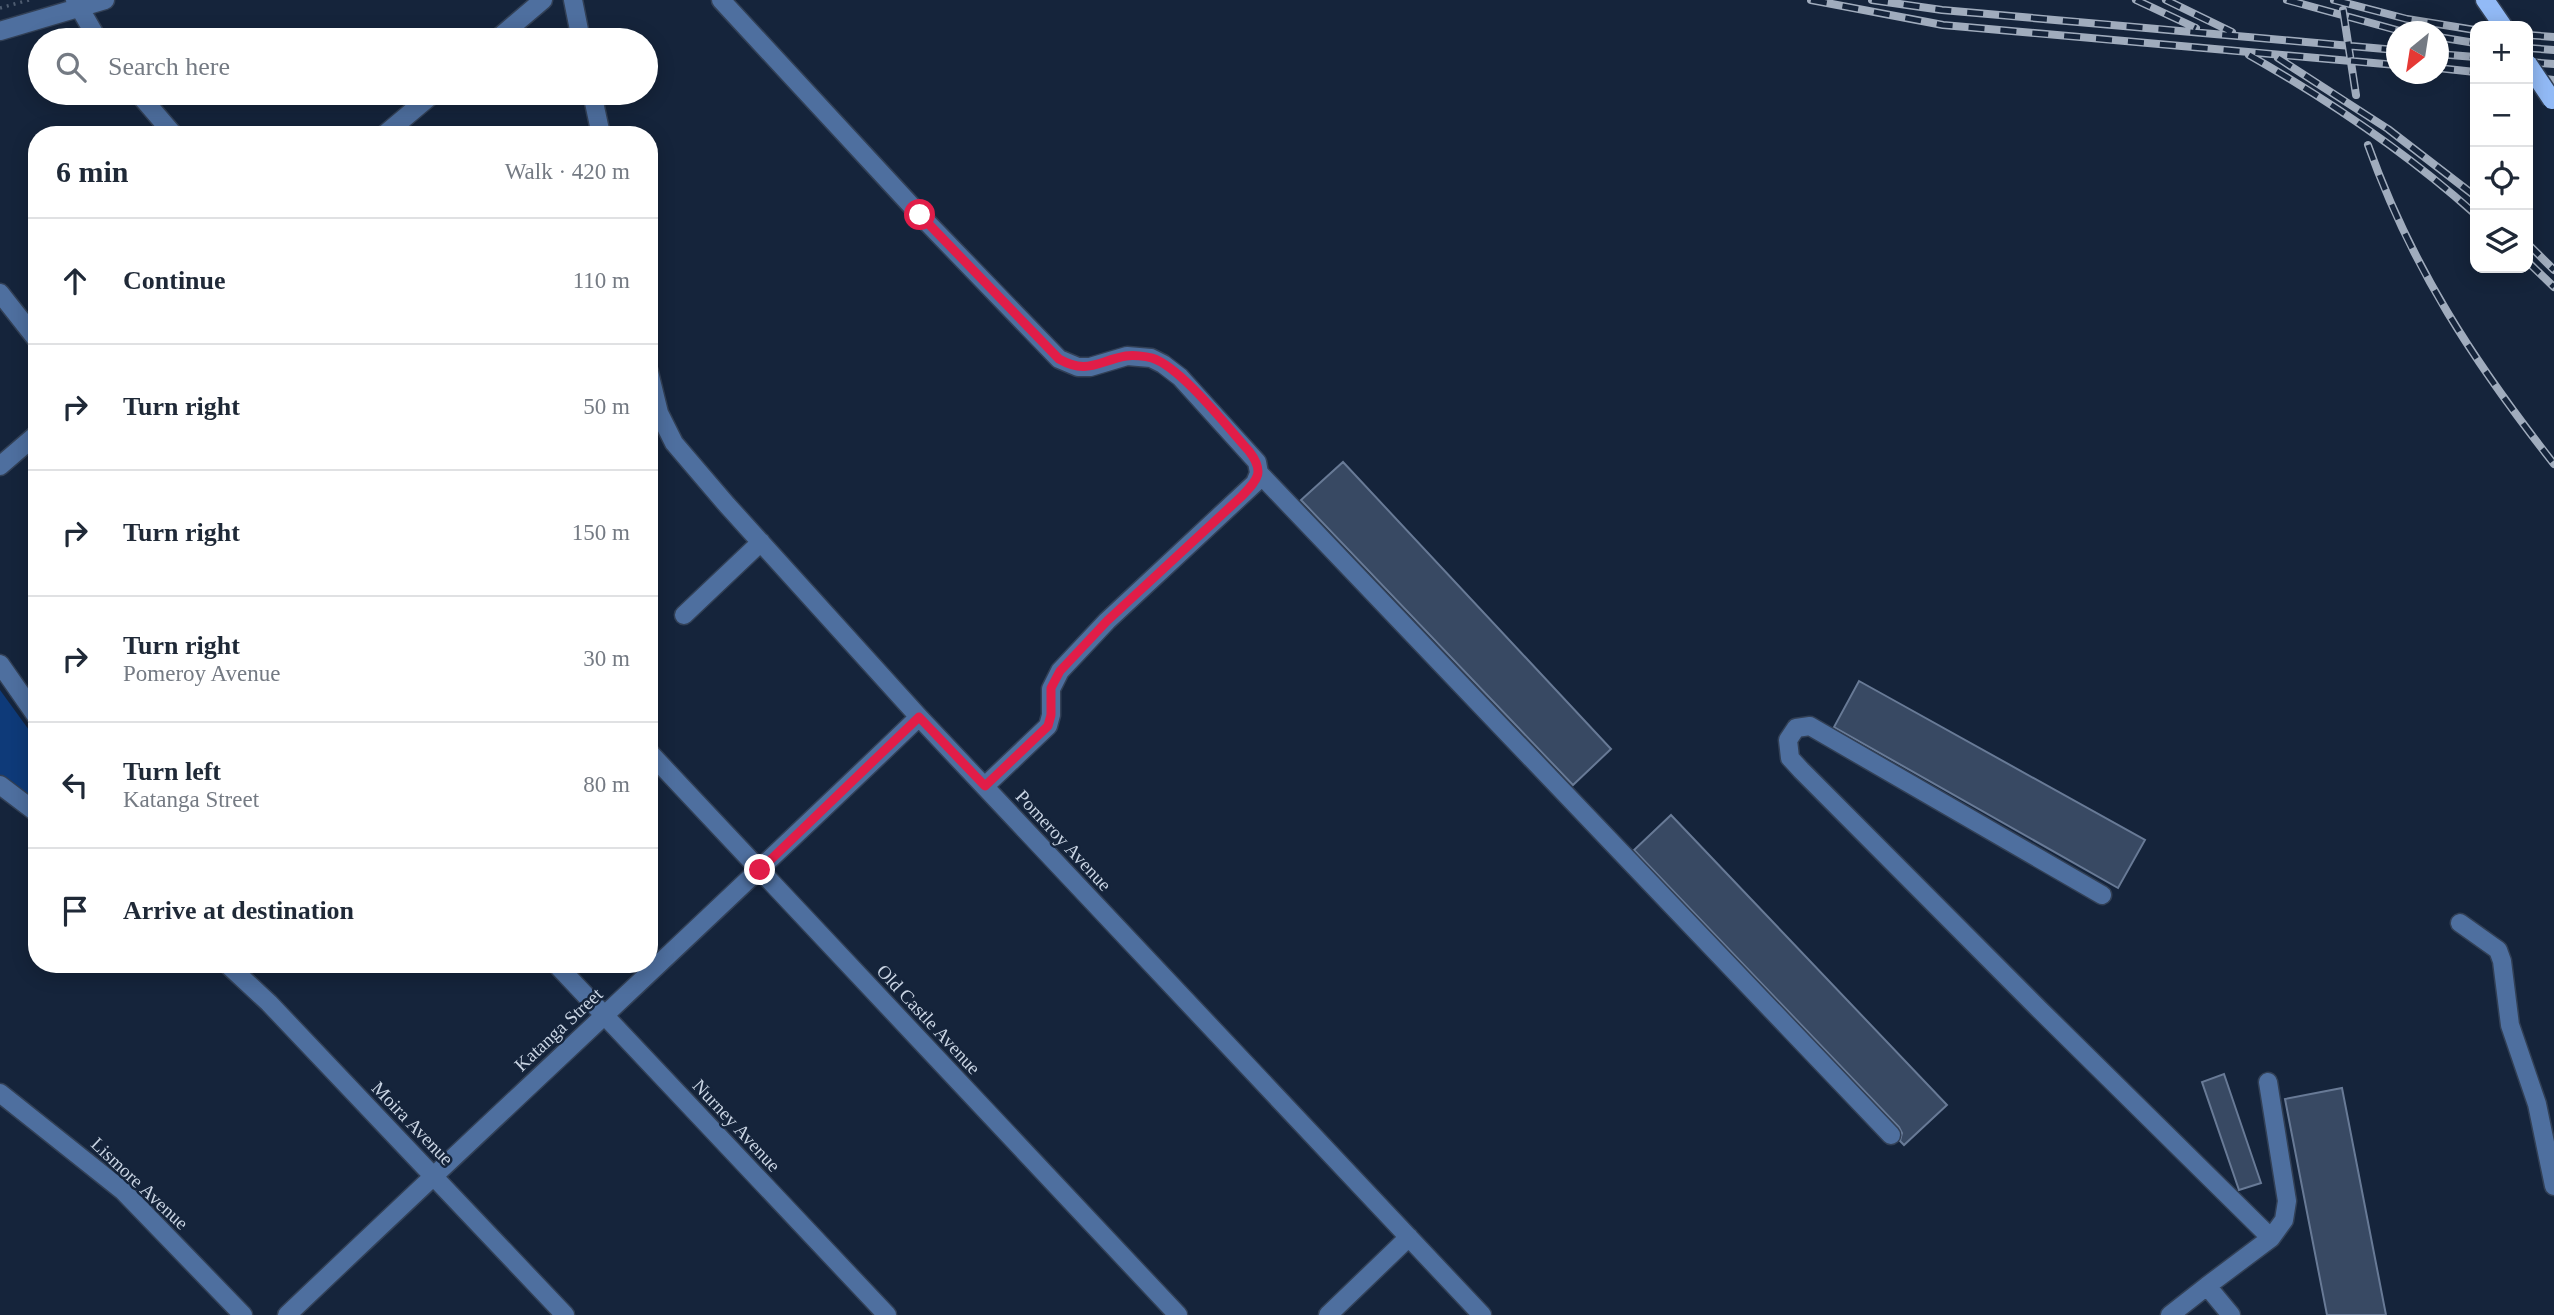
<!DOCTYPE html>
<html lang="en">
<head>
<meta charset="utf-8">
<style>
	body { margin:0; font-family:"Times New Roman",serif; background:#f6f6f7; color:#1f2937 }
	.controls { position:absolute; right:21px; top:21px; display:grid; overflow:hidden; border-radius:14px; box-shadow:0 4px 18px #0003 }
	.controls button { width:63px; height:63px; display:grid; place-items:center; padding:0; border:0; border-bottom:2px solid #e0e1e3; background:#fff; color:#1f2937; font:35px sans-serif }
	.compass { position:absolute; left:2386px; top:21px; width:63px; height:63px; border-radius:50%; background:#fff; box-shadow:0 4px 18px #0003; rotate:210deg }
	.stop { position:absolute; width:21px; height:21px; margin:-16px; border:5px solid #e11d48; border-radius:50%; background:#fff }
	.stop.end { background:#e11d48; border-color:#fff; box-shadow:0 2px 7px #0008 }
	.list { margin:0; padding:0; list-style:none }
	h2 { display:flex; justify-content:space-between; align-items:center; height:91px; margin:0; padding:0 28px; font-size:30px }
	h2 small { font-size:23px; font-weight:400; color:#747a83 }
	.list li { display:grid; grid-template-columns:46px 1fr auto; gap:21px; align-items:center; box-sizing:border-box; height:126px; padding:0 28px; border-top:2px solid #e0e1e3 }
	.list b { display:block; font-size:26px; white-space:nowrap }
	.list p { margin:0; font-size:23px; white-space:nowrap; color:#747a83 }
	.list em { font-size:23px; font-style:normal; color:#747a83 }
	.icon { flex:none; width:38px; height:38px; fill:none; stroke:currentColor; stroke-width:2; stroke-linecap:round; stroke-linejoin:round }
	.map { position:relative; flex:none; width:2554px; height:1315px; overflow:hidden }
	.search { position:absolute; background:#fff; box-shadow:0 4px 18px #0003; left:28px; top:28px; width:630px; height:77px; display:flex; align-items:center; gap:18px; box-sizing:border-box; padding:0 24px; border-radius:38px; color:#747a83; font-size:26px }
	.panel { position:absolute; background:#fff; box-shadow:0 4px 18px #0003; left:28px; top:126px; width:630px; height:847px; border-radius:28px }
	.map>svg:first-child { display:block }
	.green { fill:#0e3a79 }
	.building { fill:#384963; stroke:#687a96; stroke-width:2 }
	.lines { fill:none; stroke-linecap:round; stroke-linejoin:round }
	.minor-casing { stroke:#324056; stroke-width:21 }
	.major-casing { stroke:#324056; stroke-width:21 }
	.path { stroke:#4f5d71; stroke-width:3.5; stroke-dasharray:2 5; stroke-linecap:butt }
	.minor { stroke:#4e6f9f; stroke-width:18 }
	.major { stroke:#92baf6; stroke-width:18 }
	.rail-casing { stroke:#a0acbd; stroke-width:8 }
	.rail { stroke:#15243b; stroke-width:5; stroke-dasharray:16; stroke-linecap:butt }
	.major-bridge-casing { stroke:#324056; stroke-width:21; stroke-linecap:butt }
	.major-bridge { stroke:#92baf6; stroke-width:18 }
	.route { stroke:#e11d48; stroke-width:9 }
	.labels { text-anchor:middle; stroke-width:5; stroke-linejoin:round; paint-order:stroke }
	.street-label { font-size:19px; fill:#c9d4e3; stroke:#15243b }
</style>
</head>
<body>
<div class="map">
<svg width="2554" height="1315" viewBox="0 0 2554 1315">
	<rect width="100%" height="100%" fill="#15243b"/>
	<path class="green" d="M0 690 37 741V803L0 775Z"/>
	<path class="building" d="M1343 462 1611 749 1573 785 1301 500Z
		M1859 681 2145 840 2118 888 1834 727Z
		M1671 815 1947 1105 1904 1145 1900 1141 1902 1133 1899 1127 1634 850Z
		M2224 1074 2261 1183 2239 1190 2202 1082Z
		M2342 1088 2386 1315H2327L2285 1099Z"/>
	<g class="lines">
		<g class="minor-casing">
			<path id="minor" d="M75 0 98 40
				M573 0 581 40
				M721 0 920 215 1059 359 1078 367H1090L1127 356 1151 358 1163 364 1180 377 1257 462 1259 473 1255 483 1107 621 1060 671 1051 689V715L1048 726 985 786
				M0 31 105 0
				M496 40 543 0
				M138 93 174 135
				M592 93 601 135
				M384 135 434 93
				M0 293 37 340
				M649 372 659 413 674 443 727 505 919 717 1482 1315
				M0 466 37 434
				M1259 473 1891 1135
				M684 615 761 542
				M0 664 37 717
				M649 752 1178 1315
				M0 785 37 813
				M2102 895 1810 726 1796 728 1788 740 1790 758 1801 770 2038 1008 2271 1238
				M2460 923 2498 950 2502 961 2510 1025 2537 1104 2554 1186
				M227 964 269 1003 565 1315
				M556 964 887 1315
				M0 1093 123 1191 243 1315
				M2207 1286 2271 1238 2284 1220 2287 1201 2268 1082
				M287 1315C497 1115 710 918 919 717
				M1328 1315 1409 1237
				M2170 1315 2207 1286 2231 1315"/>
		</g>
		<g class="major-casing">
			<path id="major" d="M2485 0 2503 26"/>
		</g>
		<path class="path" d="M0 8 29 0"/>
		<use href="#minor" class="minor"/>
		<use href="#major" class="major"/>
		<g class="rail-casing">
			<path id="rail" d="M1811 0 1943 25 2396 65
				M1872 0 1942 10 2396 50
				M2136 0 2196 28
				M2166 0 2232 32
				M2287 0 2404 32
				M2334 0 2407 19 2475 30
				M2343 10 2356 95
				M2528 35 2554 37
				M2438 37 2475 43
				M2528 48 2554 50
				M2438 54 2475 57
				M2249 55C2330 101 2406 152 2475 214
				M2278 58 2388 129 2475 196
				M2528 62 2554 64
				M2438 68 2475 72
				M2528 77 2554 80
				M2368 145C2412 268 2474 362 2554 464
				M2528 244 2554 270
				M2528 262 2554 287"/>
		</g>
		<use href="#rail" class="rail"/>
		<g class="major-bridge-casing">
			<path id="major-bridge" d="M2528 64 2552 100"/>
		</g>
		<use href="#major-bridge" class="major-bridge"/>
	</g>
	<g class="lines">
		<path class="route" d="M760 870 919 717 985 786 1048 726 1051 715V688L1060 671 1107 621 1242 496C1258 479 1265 472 1249 451 1228 428 1181 367 1152 358 1145 356 1133 355 1126 356 1098 361 1087 375 1059 359L920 215"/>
	</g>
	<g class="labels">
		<g class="street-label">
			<text transform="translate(1064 840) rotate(47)" y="7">Pomeroy Avenue</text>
			<text transform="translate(929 1019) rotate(47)" y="7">Old Castle Avenue</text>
			<text transform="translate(558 1029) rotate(-43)" y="7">Katanga Street</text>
			<text transform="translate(413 1123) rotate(46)" y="7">Moira Avenue</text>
			<text transform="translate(737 1125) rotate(47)" y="7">Nurney Avenue</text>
			<text transform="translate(140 1183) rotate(43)" y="7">Lismore Avenue</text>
		</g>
	</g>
</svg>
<div class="controls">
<button>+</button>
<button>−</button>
<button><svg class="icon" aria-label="locate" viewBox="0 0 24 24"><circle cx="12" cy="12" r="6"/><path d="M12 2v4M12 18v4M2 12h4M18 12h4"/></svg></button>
<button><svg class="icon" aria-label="layers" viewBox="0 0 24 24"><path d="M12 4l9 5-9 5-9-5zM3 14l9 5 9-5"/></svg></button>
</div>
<svg class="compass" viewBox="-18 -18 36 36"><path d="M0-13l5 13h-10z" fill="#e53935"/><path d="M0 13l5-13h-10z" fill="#747a83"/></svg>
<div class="stop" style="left:920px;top:215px"></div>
<div class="stop end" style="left:760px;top:870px"></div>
<div class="search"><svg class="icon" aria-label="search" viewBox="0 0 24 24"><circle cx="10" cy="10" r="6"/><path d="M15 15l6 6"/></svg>Search here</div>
<section class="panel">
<h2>6 min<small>Walk · 420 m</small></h2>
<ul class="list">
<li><svg class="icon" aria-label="ahead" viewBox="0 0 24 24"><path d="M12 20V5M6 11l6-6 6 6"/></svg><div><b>Continue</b></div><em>110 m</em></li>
<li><svg class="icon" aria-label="right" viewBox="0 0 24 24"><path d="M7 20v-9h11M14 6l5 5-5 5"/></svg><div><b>Turn right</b></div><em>50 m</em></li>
<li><svg class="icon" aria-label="right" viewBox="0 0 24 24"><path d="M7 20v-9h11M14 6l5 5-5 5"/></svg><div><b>Turn right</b></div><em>150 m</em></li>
<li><svg class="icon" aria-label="right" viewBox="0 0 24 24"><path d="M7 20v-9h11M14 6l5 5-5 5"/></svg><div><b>Turn right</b><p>Pomeroy Avenue</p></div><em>30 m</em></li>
<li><svg class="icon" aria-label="left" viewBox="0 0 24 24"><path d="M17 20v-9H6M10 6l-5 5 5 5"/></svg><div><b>Turn left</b><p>Katanga Street</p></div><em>80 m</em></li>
<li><svg class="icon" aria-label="arrive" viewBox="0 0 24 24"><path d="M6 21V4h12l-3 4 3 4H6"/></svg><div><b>Arrive at destination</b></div></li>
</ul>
</section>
</div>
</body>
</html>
